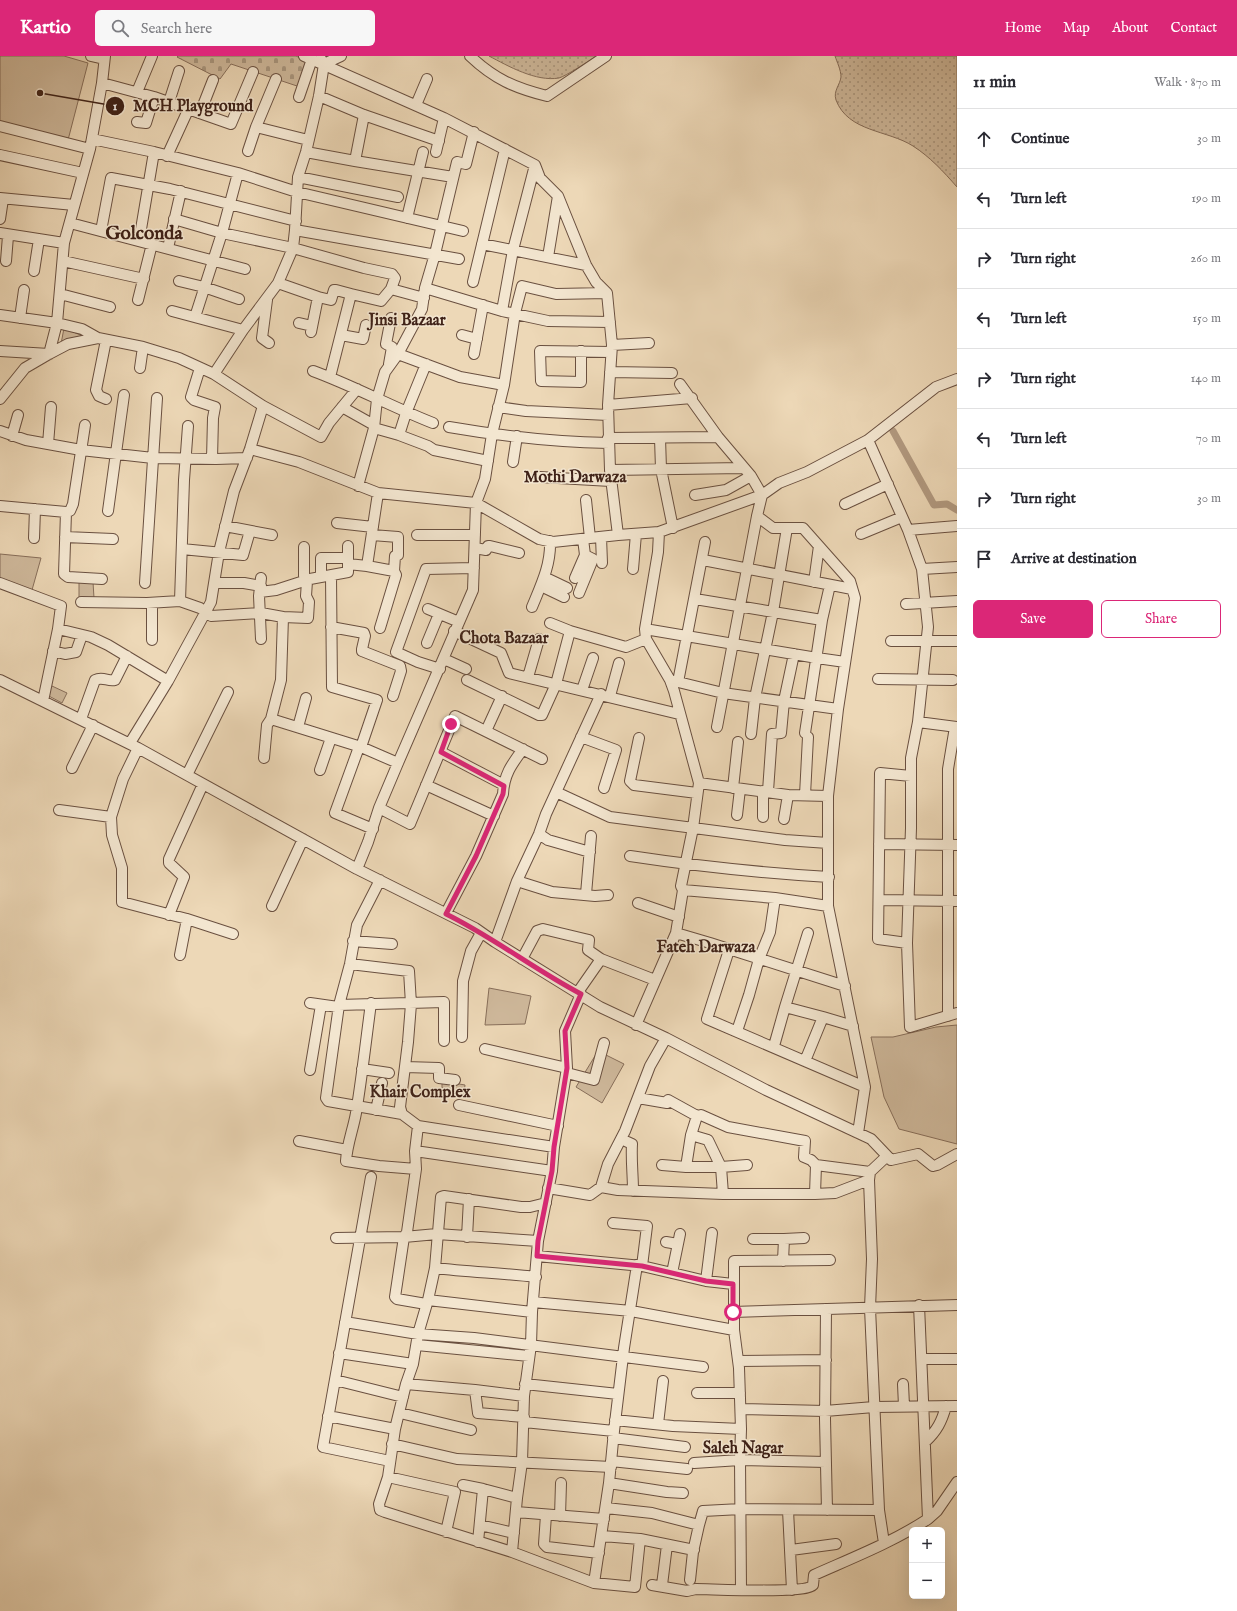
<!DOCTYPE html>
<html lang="en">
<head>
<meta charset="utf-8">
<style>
	body { margin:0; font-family:"IM FELL English",serif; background:#f7f7f7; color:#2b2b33 }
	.controls { position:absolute; right:12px; bottom:12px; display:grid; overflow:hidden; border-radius:6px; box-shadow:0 4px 16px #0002 }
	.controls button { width:36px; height:36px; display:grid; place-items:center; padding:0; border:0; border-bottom:1px solid #e1e1e2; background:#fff; color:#2b2b33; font:20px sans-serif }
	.stop { position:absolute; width:12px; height:12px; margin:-9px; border:3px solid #db2777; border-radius:50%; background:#fff }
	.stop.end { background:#db2777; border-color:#fff; box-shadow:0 1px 4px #0008 }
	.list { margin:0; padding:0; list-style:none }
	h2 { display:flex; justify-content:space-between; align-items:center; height:52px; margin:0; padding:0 16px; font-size:17px }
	h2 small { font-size:13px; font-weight:400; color:#7c7c81 }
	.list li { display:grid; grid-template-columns:26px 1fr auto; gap:12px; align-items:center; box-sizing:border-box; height:60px; padding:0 16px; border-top:1px solid #e1e1e2 }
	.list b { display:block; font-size:15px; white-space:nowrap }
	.list em { font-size:13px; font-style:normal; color:#7c7c81 }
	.actions { display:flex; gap:8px; padding:12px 16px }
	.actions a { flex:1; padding:9px 0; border:1px solid #db2777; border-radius:6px; text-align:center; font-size:14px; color:#db2777 }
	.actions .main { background:#db2777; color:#fff }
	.icon { flex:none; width:22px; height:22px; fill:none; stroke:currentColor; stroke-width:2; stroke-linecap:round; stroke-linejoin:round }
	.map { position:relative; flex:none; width:957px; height:1555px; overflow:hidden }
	header { display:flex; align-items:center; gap:24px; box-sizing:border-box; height:56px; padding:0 20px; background:#db2777; color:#fff }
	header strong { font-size:19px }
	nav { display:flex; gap:22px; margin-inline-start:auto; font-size:14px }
	.search { width:280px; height:36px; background:#f7f7f7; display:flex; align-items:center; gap:10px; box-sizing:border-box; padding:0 14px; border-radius:6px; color:#7c7c81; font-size:15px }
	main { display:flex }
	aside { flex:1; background:#fff }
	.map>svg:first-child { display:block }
	.grass { fill:url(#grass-dots); stroke:#876e5a }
	.cemetery { fill:url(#cemetery-stones); stroke:#876e5a }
	.park { fill:#cfb99c; stroke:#876e5a }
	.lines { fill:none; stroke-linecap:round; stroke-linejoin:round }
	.canal { stroke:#b29a81; stroke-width:7 }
	.minor-casing { stroke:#6a5040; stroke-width:12 }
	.minor { stroke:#f3e6d0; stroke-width:10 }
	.route { stroke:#db2777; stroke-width:5 }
	.labels { text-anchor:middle; stroke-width:3; stroke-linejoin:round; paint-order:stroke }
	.neighbourhood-label { font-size:16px; font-weight:bold; fill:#3f2218; stroke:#f3e6d0 }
	.district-label { font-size:19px; font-weight:bold; fill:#3f2218; stroke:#f3e6d0 }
	.leader { fill:none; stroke:#3f2218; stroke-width:1.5 }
	.callout-dot { fill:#3f2218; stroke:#f3e6d0; stroke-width:1.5 }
	.mark-label { font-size:12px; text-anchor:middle; font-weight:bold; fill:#fff }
	.callout-label { font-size:16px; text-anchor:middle; font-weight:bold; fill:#3f2218; stroke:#f3e6d0; stroke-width:3; stroke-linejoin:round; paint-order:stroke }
</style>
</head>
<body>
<header>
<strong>Kartio</strong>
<div class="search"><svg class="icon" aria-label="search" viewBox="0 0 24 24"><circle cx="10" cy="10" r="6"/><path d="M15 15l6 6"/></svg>Search here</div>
<nav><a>Home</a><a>Map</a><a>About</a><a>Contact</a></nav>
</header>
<main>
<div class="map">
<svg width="957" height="1555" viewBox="0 0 957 1555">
	<defs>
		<pattern id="grass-dots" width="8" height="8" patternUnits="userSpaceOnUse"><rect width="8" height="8" fill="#cfb99c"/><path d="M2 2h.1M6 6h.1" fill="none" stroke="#a9967e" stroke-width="1.8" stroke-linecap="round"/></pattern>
		<pattern id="cemetery-stones" width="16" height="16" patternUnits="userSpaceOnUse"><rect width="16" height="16" fill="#cfb99c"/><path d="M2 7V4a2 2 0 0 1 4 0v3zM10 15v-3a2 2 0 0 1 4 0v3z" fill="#a9967e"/></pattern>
	</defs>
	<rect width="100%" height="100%" fill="#edd8b7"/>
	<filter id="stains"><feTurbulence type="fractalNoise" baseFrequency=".005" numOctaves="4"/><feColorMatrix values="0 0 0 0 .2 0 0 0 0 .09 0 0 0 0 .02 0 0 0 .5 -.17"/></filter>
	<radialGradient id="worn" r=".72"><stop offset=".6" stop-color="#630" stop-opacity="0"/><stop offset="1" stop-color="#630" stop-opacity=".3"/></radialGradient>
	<path class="grass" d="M489 0H596C589 5 566 20 559 22 536 26 508 10 489 0Z
		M835 0H957V131C943 115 930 101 913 90 888 74 848 76 836 44 833 35 840 29 841 21 841 14 837 6 835 0Z"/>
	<path class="cemetery" d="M178 0H296L311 7 303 32 231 8 220 23 177 1Z"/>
	<path class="park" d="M0 0H64L88 7 68 84 0 67Z
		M64 272 85 281 61 288Z
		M0 498 41 502 32 534 0 525Z
		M79 525 93 526 94 542 79 541Z
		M52 630 67 637 62 647 47 639Z
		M489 932 531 940 525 968 485 969Z
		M957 969V1088L899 1073 884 1041 871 981H893L936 971Z
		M598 995 624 1008 602 1047 576 1031Z
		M442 1025 465 1029 464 1037 442 1032Z"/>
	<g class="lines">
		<path class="canal" d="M893 375 934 449 947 448 957 454"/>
		<g class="minor-casing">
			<path id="minor" d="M91 0 104 3
				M304 0 444 62 535 109 540 122 558 140 586 209 596 226 607 237 612 289 608 349 610 414 618 479
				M470 0C494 23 515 32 547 40L606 0
				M324 8 341 0
				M102 27 154 41 231 68 253 16
				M137 36 152 0
				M319 40 364 59 439 85
				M299 41 312 3
				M169 46 179 15
				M416 49 427 23
				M200 57 213 24
				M137 66 146 67 154 41
				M0 70 90 93
				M256 71 308 84
				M92 83 154 96 238 117 297 136 463 175
				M248 95 256 71 276 23
				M306 96 355 105 453 121
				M436 96 444 62
				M0 99 83 117
				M167 100 189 52
				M355 105 364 59
				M298 121 398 141
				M0 142 74 149
				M407 162 423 96
				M0 163 3 143
				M174 163 222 177 293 192 364 212 392 218 395 222 391 233
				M70 167 245 213
				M295 174 459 203
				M101 175 111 122 170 133 296 165
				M0 177 64 187
				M139 185 154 96
				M482 188 586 209
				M168 192 181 135
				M548 201 558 140
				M6 205 8 180
				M63 205 144 223
				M34 215 39 183
				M179 225 204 231 239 243
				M473 226 505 93
				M278 227 318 241 311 276
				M425 232 502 255 548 265 610 266
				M60 238 110 251
				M318 241 331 244 334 234H336L351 238
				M138 244 152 188
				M267 244 262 282 269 287
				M172 255 243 274
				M502 255 513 194 535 109
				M0 259 57 267 82 273 98 282
				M195 261 222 177 238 117
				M20 262 24 234
				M299 267 312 270
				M341 279 363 283 366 269
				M462 279 477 283
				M106 284 96 334 99 340 106 343
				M612 289 649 287
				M0 295 49 298 57 267 64 187 90 93 102 27 105 0
				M581 295V326L541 325 540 295 611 296
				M398 298 460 321 504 329
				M474 298 483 249
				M389 308 392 291 386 288 391 262
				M140 312 143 291
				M200 312 191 341 194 344 215 351 213 362 212 403
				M313 315C354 330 392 351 433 367
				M610 316 672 317
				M214 318 243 274 278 227 293 192 295 174 298 121 306 96 319 40 324 8 321 3
				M330 321 351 238 381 245 391 233 424 242
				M680 328 718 381 751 420 762 439 757 460 773 472H803L850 525 855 542 838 653 828 740V850L865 1031 858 1077
				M0 343 25 312 49 298 68 288 98 282 143 291 179 302 214 318 263 350 321 381 329 367 357 333
				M608 349 692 342
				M342 351 374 369
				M498 351 526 355 608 359
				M449 371C501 380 555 386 609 387
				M374 372 399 379 406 357 426 308
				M0 375 26 384 81 394 153 402 216 403 247 402
				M399 379 428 390 434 394 488 405
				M12 380 18 359
				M608 382 718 381
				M660 382 661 413 673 472
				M868 384 908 474 922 513 928 571 918 666 911 702V772L907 887 910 971 957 957
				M48 388 51 351
				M250 393 299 406 378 437 476 447 539 483 553 486 618 479 659 476 762 439 779 427 807 416 868 384 936 331 957 323
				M513 406 517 380
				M610 414 743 412
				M540 421 611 425
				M358 430 374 372 377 343 385 316 398 298 422 253 425 232 435 198 457 106 466 108 474 76
				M695 439 726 434 751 420
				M586 444 590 482
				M845 448 888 428
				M0 450 66 456 70 455 73 448 85 369
				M108 455 124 339
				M66 456 64 518 68 521 102 523
				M337 467 373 471
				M225 470 272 479
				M908 474 957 470
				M861 478 902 461
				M417 479H475
				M65 481 113 483
				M601 481 602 507
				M34 482 35 453
				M475 492 486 494 488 490H490L519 497
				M182 493 243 499 250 475
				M348 502V490
				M703 504 852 533
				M367 510 394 515 395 500 398 499V481L372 479
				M633 513 636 478
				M922 513 957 511
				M331 520 332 631 377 644 361 691
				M321 521V502H348V508
				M544 521 567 532
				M575 522 585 499 583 483
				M814 526 819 490
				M0 527 61 550 58 573 43 645
				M145 527 157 342
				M215 527H244L261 530
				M541 530 564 541
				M260 536 276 534 310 523 348 516V508L367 510 378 437
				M579 537 593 503 585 499
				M695 543 822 564
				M180 545 184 424 188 370
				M81 546 147 547 180 545 200 552 211 560 261 557 283 561 281 624 271 663 267 669 264 702
				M906 548 957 545
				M532 551C541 529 551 509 550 485
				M428 553 459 566
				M283 561 308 562 309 546 306 540 307 525 304 520V491
				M550 567 570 575 626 591 646 583
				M331 571 364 577 365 580 362 593V595L400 610 401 615 393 640
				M380 572 396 519 394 515
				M58 573 91 581 108 589 168 625
				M645 573 817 602 845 606
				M454 575 501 597 509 617 679 658
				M261 583 259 540 261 522
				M152 584V547
				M891 585H957
				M427 587 439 558
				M53 595 65 598 76 596 82 579
				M444 603 466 613
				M440 613 418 606 396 596 426 513 474 512
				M528 621 539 583
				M878 623 953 624
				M0 624 138 692 357 813 475 872 495 886 600 951 666 982 766 1034 871 1083 891 1104 918 1098 933 1110 937 1109 957 1098
				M467 624 539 659H542L556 628 570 575
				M670 624 723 637 838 653
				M678 626 705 486
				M582 634 593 602
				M610 640 619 607
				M81 663 95 624C103 620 108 626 115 624L127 600
				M271 663 361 691 398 707
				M918 666 957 671
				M298 671 306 642
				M717 671 757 460
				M486 675 502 640
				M805 677 822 564 830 529
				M751 678 755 642 773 556 787 472
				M581 681 616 694 604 732
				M639 682 630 725 634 729 697 737
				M130 687 168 625 211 546 219 496 234 435 250 393 263 350
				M359 691 335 757 373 773
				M138 692 123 723 111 761 112 779 122 812V846L187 863 233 878
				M441 696 504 729
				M72 712 93 669
				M320 714 331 682
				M187 719 228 636
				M699 727 788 739 828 740
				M426 729 494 760
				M733 732 738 686
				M768 735 772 678 781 677 784 645 794 598
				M556 736 610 761 785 784 828 787
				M805 739 808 681
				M379 752 410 768 455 660 542 703
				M59 754 111 761
				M737 759 740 733
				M763 761V735
				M784 763 788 739
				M539 778 548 784 590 796
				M879 788 957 789
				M630 800C696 810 762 817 829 821
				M357 813 368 786 379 752 398 707 473 534 476 447 485 423 492 378 504 329 515 257 522 230 556 238 607 237
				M380 824 357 869 350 908 339 949 326 1042 328 1045 402 1058 418 1070 554 1091
				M517 825 552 836 595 840 608 839
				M683 834 775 842 828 850
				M586 838 591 780
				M880 844 957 845
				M638 847 679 861
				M272 850 303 783
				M446 857 476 800 503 738C504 718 512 708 523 693
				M169 859 184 821 169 807V803L203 728
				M676 877 710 887 845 930
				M353 885 392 888
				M495 886 517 825 539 778 546 758 601 638
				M907 887 878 883 880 717 911 720
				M729 894 707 963 865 1031
				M180 899 187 863
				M522 903 537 875 543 873 589 884 588 894 601 903 655 924
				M350 908 409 915 411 948 408 986 400 1051 402 1058
				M578 936 601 903
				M310 947 338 951
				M371 947C366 984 362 1021 356 1057 353 1074 347 1088 346 1105L379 1110 416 1113
				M339 949 444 946V985
				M785 951 823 961
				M948 960V713L955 671
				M636 969 676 877 683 834 681 830 693 772 699 727 674 635 670 624 646 583 645 573 658 496 659 476
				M737 975 749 939 759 903 770 876 775 842
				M462 981 463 925 471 895 481 877
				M774 990 785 951 808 877
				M485 993 567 1012
				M805 1005 823 961 853 970
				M405 1011 439 1012V1022L455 1024
				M362 1013 389 1017
				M310 1014 321 949
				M567 1017 594 1024 604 987
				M638 1042 667 1047 668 1044 697 1060 691 1079 686 1111 662 1109
				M459 1049 558 1070
				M376 1054 382 1027
				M697 1060 701 1059 728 1071 805 1085 804 1101 811 1104 816 1109
				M418 1070 415 1095 416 1113 407 1176 404 1181 395 1241 397 1243 426 1248
				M621 1083 632 1088C631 1104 633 1119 633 1135
				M299 1085 347 1094
				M415 1095 552 1115
				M686 1111H721L708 1084 691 1079
				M371 1121 323 1391 390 1405
				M601 1131 608 1108 625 1075 650 1010 666 982
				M548 1132 590 1139 601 1131 618 1134 723 1138H815L835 1137 869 1124
				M723 1138 721 1111 747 1109
				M815 1138 816 1109 870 1116
				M546 1147 530 1151H521L444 1140 441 1141 435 1212 428 1244 418 1278 413 1308 406 1328 395 1373 388 1421 379 1448 380 1454 385 1456 512 1496 594 1527 635 1531 640 1483 602 1480
				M613 1167 647 1170 642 1210
				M467 1181 469 1143
				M336 1182 404 1181 437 1178 538 1185
				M753 1183H784L783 1205
				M784 1183 804 1182
				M666 1186 678 1188
				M537 1200 642 1210 706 1225 733 1228
				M435 1212C468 1216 502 1217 536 1221
				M672 1217 680 1178
				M706 1225 712 1177
				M428 1244 532 1256
				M533 1246 631 1255 734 1274
				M826 1253 825 1363 827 1454
				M733 1256 957 1249
				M345 1266 418 1278 474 1282 703 1311
				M417 1289 529 1300
				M339 1297 413 1308
				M922 1303H957
				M738 1305 826 1304
				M335 1324 403 1341
				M406 1328 475 1334 524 1340
				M525 1328 618 1338
				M903 1328 904 1350
				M475 1334 478 1357 524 1361
				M697 1337H740
				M741 1353 825 1355 874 1351 957 1350
				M400 1357 471 1374
				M328 1360 395 1373
				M615 1364 673 1370 741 1373
				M524 1366 614 1375
				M658 1368 663 1325
				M613 1382 685 1391
				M925 1386C937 1375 942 1365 946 1350
				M392 1388 457 1403 611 1411
				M611 1405 687 1413
				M694 1407 740 1404 826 1406
				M388 1421 455 1436 446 1476
				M609 1427 667 1436 683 1437
				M463 1429 483 1433 517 1442
				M606 1452 652 1457 699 1469 703 1455 741 1453 879 1454 884 1487
				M788 1454 792 1534
				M879 1454 870 1252 872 1203 869 1124 870 1116 887 1100
				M516 1456 604 1463
				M546 1459 544 1488 547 1491 599 1497
				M560 1460 561 1427
				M928 1463 937 1455 957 1426
				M480 1469 514 1477
				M640 1483 694 1494
				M478 1486 483 1433
				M791 1494 836 1488
				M512 1496 517 1442 522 1406 524 1340 531 1289 532 1256 538 1185 552 1115 554 1091 567 1012 565 975 581 938
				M690 1524 693 1496 699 1469
				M594 1527 609 1427 614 1375 624 1292 637 1209
				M652 1529 687 1535 696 1533C713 1533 806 1538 813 1529L814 1519C852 1502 893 1486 928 1463L919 1249
				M662 1529 667 1489
				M741 1533 740 1404 741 1373 739 1312 734 1274V1205L830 1204"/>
		</g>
		<use href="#minor" class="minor"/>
	</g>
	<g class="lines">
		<path class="route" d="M451 668 441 696 504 730 503 738 476 800 446 858C493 881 535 914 581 938L565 975 567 1012 554 1091 552 1115 538 1185 537 1200 642 1210 706 1225 733 1228V1256"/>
	</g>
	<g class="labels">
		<g class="neighbourhood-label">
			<text x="407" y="269">Jinsi Bazaar</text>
			<text x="575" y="426">Mothi Darwaza</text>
			<text x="504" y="587">Chota Bazaar</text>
			<text x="706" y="896">Fateh Darwaza</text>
			<text x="420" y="1041">Khair Complex</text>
			<text x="743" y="1397">Saleh Nagar</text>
		</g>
		<g class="district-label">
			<text x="144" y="183">Golconda</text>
		</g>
	</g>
	<path class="leader" d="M40 37L115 50"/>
	<g class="callout-dot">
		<circle cx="40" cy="37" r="4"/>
		<circle cx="115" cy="50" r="10"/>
	</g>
	<g class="mark-label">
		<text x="115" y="54">1</text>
	</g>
	<g class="callout-label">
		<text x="193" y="55">MCH Playground</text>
	</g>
	<rect width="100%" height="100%" filter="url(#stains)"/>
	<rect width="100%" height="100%" fill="url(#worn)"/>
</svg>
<div class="controls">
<button>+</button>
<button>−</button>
</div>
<div class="stop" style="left:733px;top:1256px"></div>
<div class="stop end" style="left:451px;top:668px"></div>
</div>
<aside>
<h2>11 min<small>Walk · 870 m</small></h2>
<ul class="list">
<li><svg class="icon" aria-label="ahead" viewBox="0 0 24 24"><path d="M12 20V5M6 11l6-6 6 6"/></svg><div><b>Continue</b></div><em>30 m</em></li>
<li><svg class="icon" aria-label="left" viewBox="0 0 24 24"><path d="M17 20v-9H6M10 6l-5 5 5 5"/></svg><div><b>Turn left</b></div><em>190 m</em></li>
<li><svg class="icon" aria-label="right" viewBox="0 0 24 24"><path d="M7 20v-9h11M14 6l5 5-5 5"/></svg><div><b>Turn right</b></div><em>260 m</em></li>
<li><svg class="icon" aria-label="left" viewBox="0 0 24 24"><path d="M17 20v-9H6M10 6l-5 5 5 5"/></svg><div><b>Turn left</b></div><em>150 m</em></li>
<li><svg class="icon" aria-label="right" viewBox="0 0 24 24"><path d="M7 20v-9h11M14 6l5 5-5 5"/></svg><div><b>Turn right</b></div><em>140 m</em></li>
<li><svg class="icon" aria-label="left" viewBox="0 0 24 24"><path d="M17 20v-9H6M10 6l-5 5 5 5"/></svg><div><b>Turn left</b></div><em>70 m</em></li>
<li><svg class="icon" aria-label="right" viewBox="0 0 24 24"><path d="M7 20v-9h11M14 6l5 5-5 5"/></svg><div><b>Turn right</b></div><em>30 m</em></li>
<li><svg class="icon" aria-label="arrive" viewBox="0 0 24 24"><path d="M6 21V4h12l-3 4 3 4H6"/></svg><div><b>Arrive at destination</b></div></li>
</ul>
<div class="actions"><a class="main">Save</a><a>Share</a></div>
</aside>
</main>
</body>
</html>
